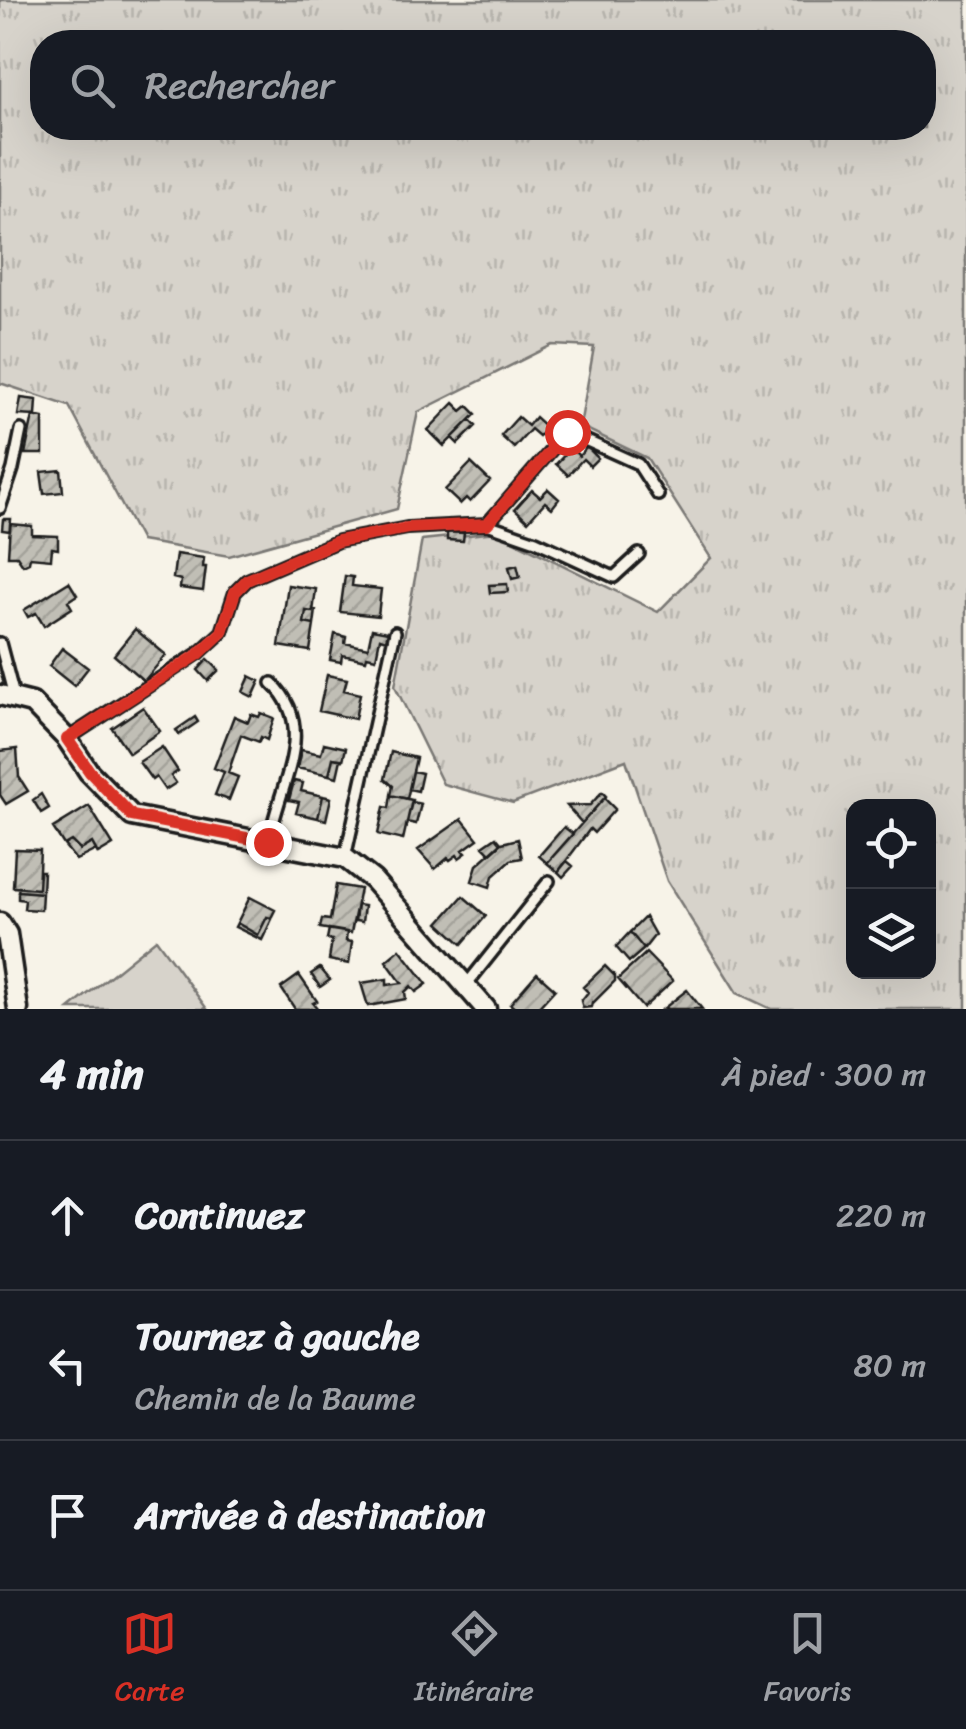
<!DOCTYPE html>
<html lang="fr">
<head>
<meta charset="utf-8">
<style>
	body { margin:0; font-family:Sriracha,sans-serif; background:#20242c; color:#f1f3f6 }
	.controls { position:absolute; right:30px; bottom:30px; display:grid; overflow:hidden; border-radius:20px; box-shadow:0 10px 40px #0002 }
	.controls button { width:90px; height:90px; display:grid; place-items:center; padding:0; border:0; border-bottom:2px solid #363941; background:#171b24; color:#f1f3f6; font:50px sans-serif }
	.stop { position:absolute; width:30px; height:30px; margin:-22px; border:8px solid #d93025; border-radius:50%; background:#fff }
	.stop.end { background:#d93025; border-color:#fff; box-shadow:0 2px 10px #0008 }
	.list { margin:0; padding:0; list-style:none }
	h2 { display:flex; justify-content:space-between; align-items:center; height:130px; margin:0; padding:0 40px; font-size:42px }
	h2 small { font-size:32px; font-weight:400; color:#9ea1a6 }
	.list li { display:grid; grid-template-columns:65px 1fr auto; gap:30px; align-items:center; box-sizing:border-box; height:150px; padding:0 40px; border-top:2px solid #363941 }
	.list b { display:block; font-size:38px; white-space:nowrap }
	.list p { margin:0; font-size:32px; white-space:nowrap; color:#9ea1a6 }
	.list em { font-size:32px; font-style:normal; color:#9ea1a6 }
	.icon { flex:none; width:55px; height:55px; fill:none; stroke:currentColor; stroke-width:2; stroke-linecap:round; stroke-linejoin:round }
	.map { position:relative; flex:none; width:966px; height:1009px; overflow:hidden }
	.search { position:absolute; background:#171b24; box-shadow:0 10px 40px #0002; left:30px; right:30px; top:30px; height:110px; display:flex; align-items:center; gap:25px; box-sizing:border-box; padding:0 35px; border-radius:40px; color:#9ea1a6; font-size:38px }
	.sheet { height:580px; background:#171b24 }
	nav { display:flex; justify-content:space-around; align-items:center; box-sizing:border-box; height:140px; border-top:2px solid #363941; background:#171b24; font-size:28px; color:#9ea1a6 }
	nav a { display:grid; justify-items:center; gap:5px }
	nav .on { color:#d93025 }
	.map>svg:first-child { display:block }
	.grass { fill:url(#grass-tufts); stroke:#7a7874; stroke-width:2.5; fill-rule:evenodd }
	.pitch { fill:#d7d3cb; stroke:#7a7874; stroke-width:2.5 }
	.building { fill:url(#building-hatch); stroke:#1c1c1c; stroke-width:2.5 }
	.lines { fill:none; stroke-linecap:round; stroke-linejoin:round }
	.lane-casing { stroke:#1c1c1c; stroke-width:16 }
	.street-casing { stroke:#1c1c1c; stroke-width:25 }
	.lane { stroke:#f7f3e8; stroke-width:9 }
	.street { stroke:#f7f3e8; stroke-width:18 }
	.route { stroke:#d93025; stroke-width:12 }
</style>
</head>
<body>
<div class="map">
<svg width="966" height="1009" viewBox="0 0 966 1009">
	<defs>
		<pattern id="grass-tufts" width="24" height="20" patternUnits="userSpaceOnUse" patternTransform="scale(2.5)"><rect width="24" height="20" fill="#d7d3cb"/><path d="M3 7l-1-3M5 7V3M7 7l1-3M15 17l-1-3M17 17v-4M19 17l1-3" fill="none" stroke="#b8b5ae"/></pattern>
		<pattern id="building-hatch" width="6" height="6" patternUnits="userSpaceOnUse" patternTransform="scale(2.5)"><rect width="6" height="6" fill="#c0beb5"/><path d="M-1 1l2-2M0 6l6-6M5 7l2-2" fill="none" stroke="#a4a39b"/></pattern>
	</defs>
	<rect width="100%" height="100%" fill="#f7f3e8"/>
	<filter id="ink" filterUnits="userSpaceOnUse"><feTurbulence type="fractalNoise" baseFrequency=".01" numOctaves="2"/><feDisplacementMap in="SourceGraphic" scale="20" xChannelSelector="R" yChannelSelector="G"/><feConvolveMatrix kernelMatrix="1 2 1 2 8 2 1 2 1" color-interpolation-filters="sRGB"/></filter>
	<g filter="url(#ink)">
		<path class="grass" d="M0 0H966V1009H771L737 993 667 881 626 760 513 803 443 784 395 686 422 540 496 532 658 612 711 558 647 458 580 426 594 347 552 345 418 412 397 509 229 556 141 541 69 406 0 383ZM42 42H924V128H42ZM854 806H928V972H854Z"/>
		<path class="pitch" d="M156 939 207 1009H69Z"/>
		<path class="building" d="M21 398 37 400 36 416 18 415Z
			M454 403 462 411 468 406 476 414 444 446 428 430Z
			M33 416 43 418V454H25Z
			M518 417 528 426 535 417 547 428 539 436 531 429 514 448 501 436Z
			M470 420 476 426 458 444 452 438Z
			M587 447 598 458 590 466 583 459 568 475 556 464 571 448 579 456Z
			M471 463 490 481 470 502 466 498 460 504 445 490Z
			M61 470 63 492 44 494 41 472Z
			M548 489 559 499 552 508 545 502 528 521 515 509 532 490 540 497Z
			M3 519H11L10 531 2 530Z
			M10 524 32 526V535L58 536V549L52 548 51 559 30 557 29 562 23 565 17 556H8Z
			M447 532 464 533 463 541 447 540Z
			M176 554 204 558 203 567H206L203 591 180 588 181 580 173 578Z
			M517 565 520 577 512 579 509 567Z
			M345 576 353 577 352 586 381 589 378 616 340 612Z
			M69 582 77 595 68 601 72 608 44 626 36 613 28 617 24 610Z
			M507 584 508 592 490 593 489 585Z
			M288 585 316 589 313 612 306 611 304 623 314 625 310 651 279 646Z
			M313 609 316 610 314 625 304 623 306 611 313 612Z
			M135 629 166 655 144 681 114 655Z
			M372 629 388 632 386 640 380 638 376 658 367 656 366 660 342 655 341 662 330 660 335 634 346 637 345 643 368 648Z
			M62 648 88 668 74 686 49 666Z
			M208 659 219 670 208 681 198 670Z
			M327 675 347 679 344 690 360 694 355 719 319 711Z
			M250 676 260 681 253 697 243 692Z
			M143 707 160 731 129 753 112 728Z
			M261 713 274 718 267 740 261 737 259 742 241 735 228 773 238 777 229 800 215 795 224 772 214 768 234 716 248 722 251 714 259 717Z
			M195 717 198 722 179 735 176 730Z
			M324 743 346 748 343 760 333 758 329 775 297 768 301 750 321 754Z
			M162 747 178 771 171 776 176 783 165 790 156 777 152 780 139 762Z
			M17 749 19 777 28 791 6 804 0 795V751Z
			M391 752 416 758 407 799 391 795 393 786 385 779Z
			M333 758 341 759 337 777 329 775Z
			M413 771 422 773 418 791 409 789Z
			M294 781 303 783 301 791 323 796 318 818 296 813 299 802 289 800Z
			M602 792 606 796 582 823 567 806 590 805Z
			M41 794 49 808 41 813 33 800Z
			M391 795 412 800 403 840 378 834 384 807 389 808Z
			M323 796 331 798 326 820 318 818Z
			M606 796 605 799 615 809 594 833 590 829 558 872 547 863Z
			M412 802 421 804 416 824 407 822Z
			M89 806 113 845 98 854 92 843 80 850 71 841 64 845 53 828Z
			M462 819 478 839 463 850 466 853 459 858 457 855 450 860 448 858 435 869 418 850Z
			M564 827 573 834 547 863 539 856Z
			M496 837 501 843 490 853 483 846Z
			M518 839 522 858 511 860 493 876 490 887 472 881 477 865 502 843Z
			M71 841 80 850 92 843 96 850 76 860 64 845Z
			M15 849 40 850 38 889 13 887Z
			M567 861 573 866 563 877 558 872Z
			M39 871H43L42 893 18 891 19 887 38 889Z
			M336 885 360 889 351 933 320 928 322 919 330 920Z
			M18 891 42 893 41 910 24 909 25 900 18 899Z
			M463 896 486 916 462 944 439 923Z
			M250 897 275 910 271 918 267 917 258 935 237 923Z
			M357 905 364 906 362 922 355 921Z
			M267 917 272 919 262 940 235 927 237 923 258 935Z
			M645 917 655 935 644 949 630 932Z
			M329 929 347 932 346 941 352 942 349 964 329 960 332 940 327 939Z
			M630 932 644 949 629 962 616 947Z
			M400 949 427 984 416 992 411 986 405 992 406 999 368 1006 361 983 387 979V985L402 983 386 961Z
			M646 953 673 981 643 1008 618 979Z
			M605 966 615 976V981L593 1003 592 1002 591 1007 583 1008 581 1001 588 992 583 987Z
			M320 968 330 980 320 987 311 974Z
			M537 973 555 989 537 1009H516L510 1004Z
			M299 975 317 1001 313 1003 318 1009H295L281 988Z
			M687 990 702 1009H663Z"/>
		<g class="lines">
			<g class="lane-casing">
				<path id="lane" d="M0 508 13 469 21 430
					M487 524 536 541 614 577 639 554
					M0 643 14 696
					M67 739 199 653 222 632 235 592 247 580 338 541 407 528 487 524 567 432 638 464 658 495
					M269 842C277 787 320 729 272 683
					M345 858 395 632
					M467 984 549 881"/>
			</g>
			<g class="street-casing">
				<path id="street" d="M0 695 32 703 67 739 89 772 132 816 345 858 373 880 486 1009
					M0 923 7 934 18 1009"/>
			</g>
			<use href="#lane" class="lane"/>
			<use href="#street" class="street"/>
		</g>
	</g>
	<g class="lines" filter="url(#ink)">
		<path class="route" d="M268 842 132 816 90 772 67 739 199 654 222 632 235 592 247 580 338 541 408 528 487 524 567 432"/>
	</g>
</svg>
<div class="controls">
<button><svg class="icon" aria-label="locate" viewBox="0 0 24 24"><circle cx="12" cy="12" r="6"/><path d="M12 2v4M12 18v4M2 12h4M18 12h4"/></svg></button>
<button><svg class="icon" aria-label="layers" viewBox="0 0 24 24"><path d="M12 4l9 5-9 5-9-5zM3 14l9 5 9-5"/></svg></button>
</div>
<div class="stop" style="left:567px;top:432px"></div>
<div class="stop end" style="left:268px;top:842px"></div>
<div class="search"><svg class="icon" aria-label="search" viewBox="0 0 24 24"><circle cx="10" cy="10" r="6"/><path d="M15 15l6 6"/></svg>Rechercher</div>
</div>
<section class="sheet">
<h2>4 min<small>À pied · 300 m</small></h2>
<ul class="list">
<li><svg class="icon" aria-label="ahead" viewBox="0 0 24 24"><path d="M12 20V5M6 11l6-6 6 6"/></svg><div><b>Continuez</b></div><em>220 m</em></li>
<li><svg class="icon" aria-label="left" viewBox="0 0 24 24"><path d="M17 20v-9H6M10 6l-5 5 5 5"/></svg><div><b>Tournez à gauche</b><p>Chemin de la Baume</p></div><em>80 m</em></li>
<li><svg class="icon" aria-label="arrive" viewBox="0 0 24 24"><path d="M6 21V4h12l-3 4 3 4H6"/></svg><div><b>Arrivée à destination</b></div></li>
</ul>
</section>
<nav>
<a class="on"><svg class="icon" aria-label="map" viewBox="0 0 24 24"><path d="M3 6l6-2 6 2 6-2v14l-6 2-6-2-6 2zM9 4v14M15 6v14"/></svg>Carte</a>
<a><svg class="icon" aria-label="directions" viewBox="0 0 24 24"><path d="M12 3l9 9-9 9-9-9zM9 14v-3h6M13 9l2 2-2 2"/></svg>Itinéraire</a>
<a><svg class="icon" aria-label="saved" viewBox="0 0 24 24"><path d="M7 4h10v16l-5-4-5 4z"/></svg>Favoris</a>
</nav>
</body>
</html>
